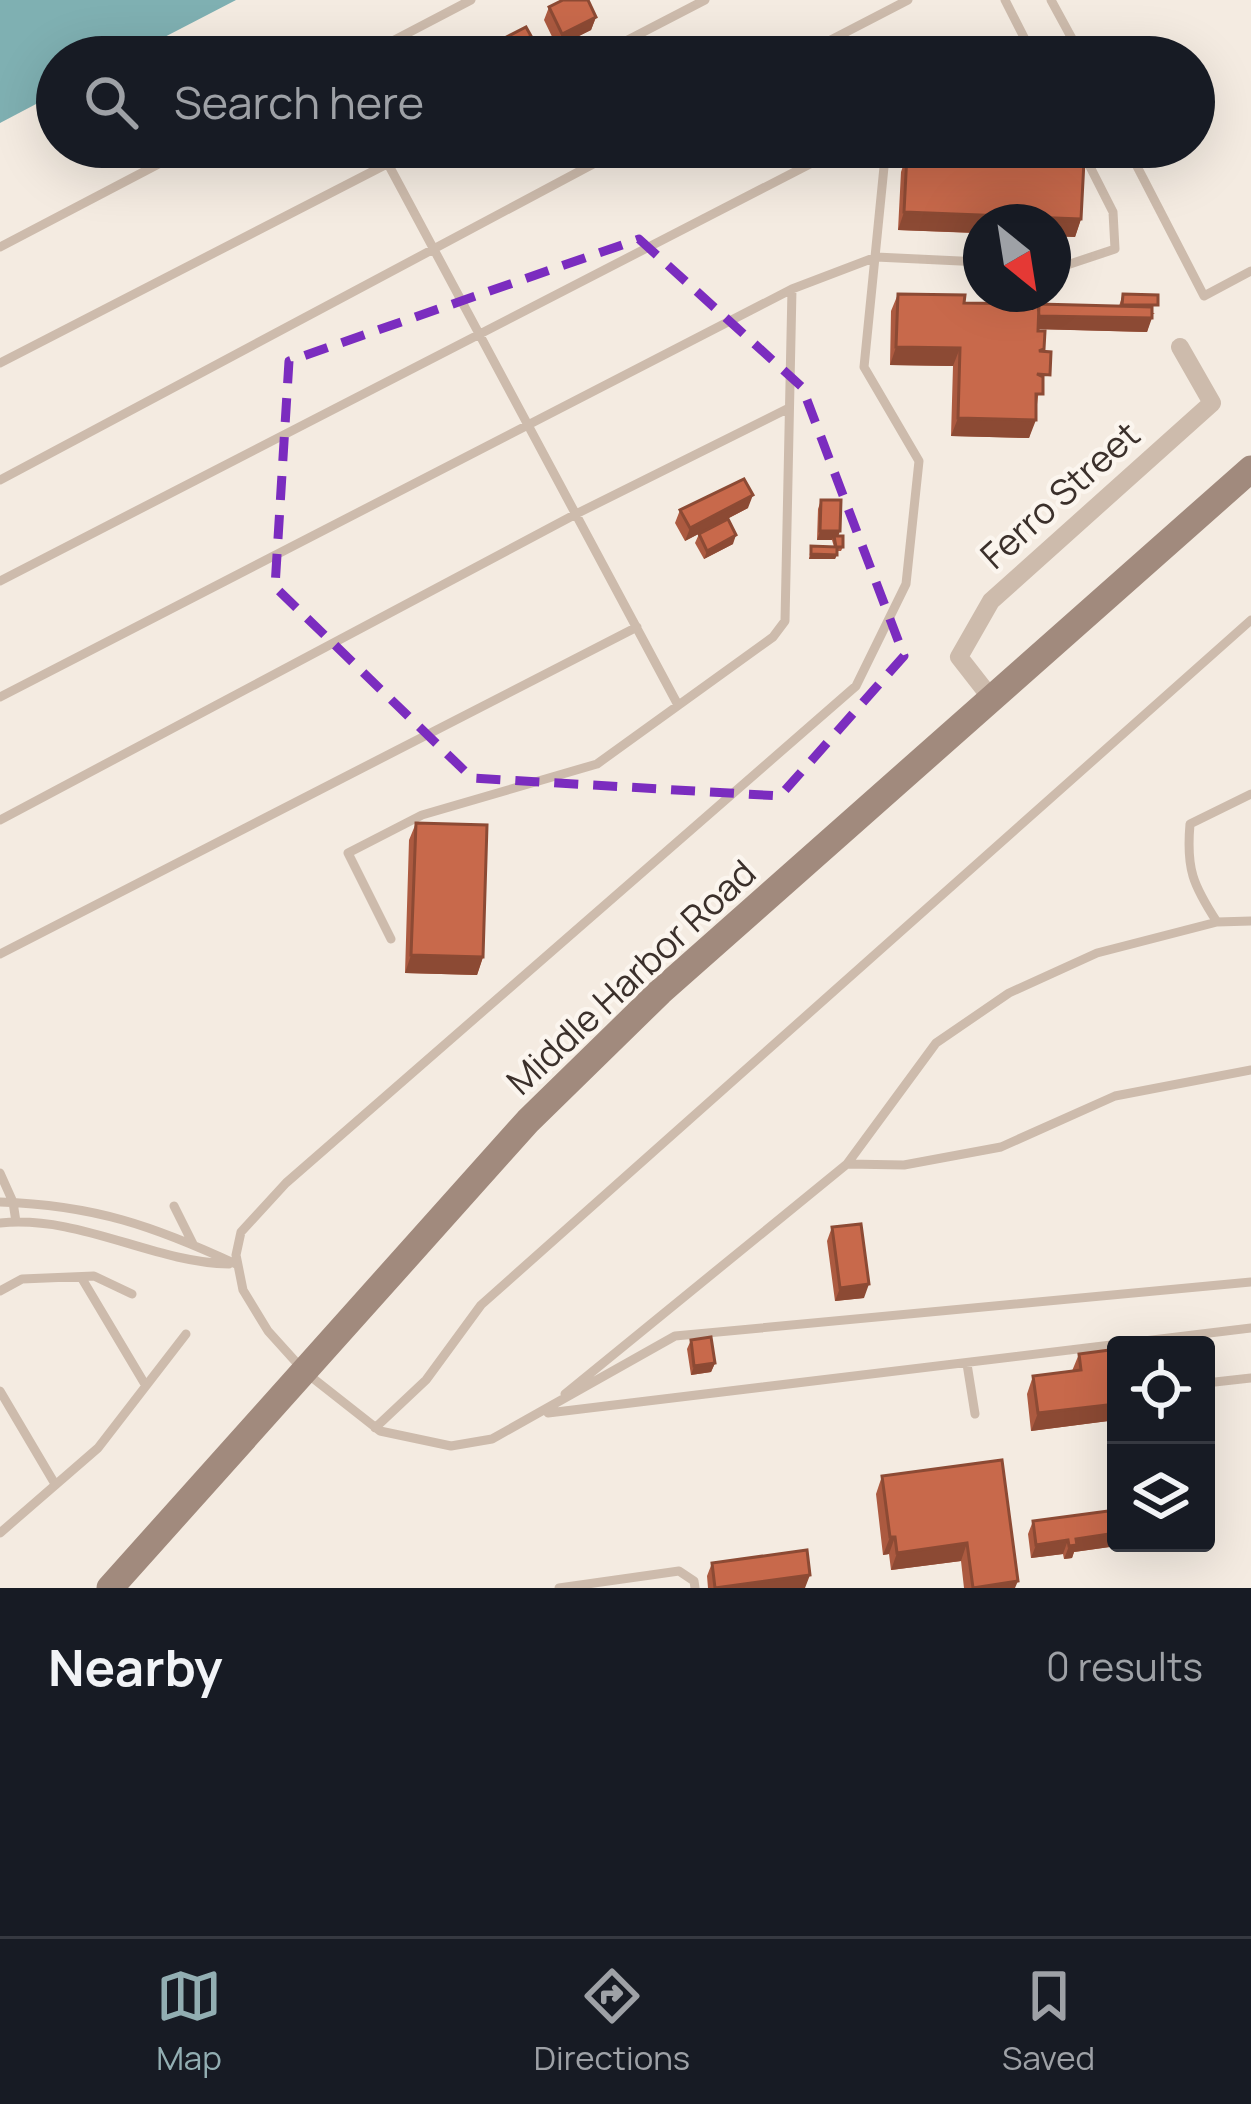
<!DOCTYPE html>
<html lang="en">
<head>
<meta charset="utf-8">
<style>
	body { margin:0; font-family:Manrope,sans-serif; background:#242831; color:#f1f3f6 }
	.controls { position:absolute; right:36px; bottom:36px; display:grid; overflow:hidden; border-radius:12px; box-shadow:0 12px 48px #0002 }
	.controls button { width:108px; height:108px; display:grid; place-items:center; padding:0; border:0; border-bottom:3px solid #363941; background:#171b24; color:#f1f3f6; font:60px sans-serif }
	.compass { position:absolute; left:963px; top:204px; width:108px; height:108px; border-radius:50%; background:#171b24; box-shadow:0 12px 48px #0002; rotate:150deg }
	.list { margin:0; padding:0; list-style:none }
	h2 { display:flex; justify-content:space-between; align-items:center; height:156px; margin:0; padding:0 48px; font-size:51px }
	h2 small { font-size:39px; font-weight:400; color:#9ea1a6 }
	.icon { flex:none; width:66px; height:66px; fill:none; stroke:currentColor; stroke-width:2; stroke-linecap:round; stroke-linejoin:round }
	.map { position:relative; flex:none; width:1251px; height:1588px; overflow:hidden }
	.search { position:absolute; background:#171b24; box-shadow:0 12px 48px #0002; left:36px; right:36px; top:36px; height:132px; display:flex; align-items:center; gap:30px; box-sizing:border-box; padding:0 42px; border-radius:66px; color:#9ea1a6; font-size:45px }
	.sheet { height:348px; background:#171b24 }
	nav { display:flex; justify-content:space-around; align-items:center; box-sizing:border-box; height:168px; border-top:3px solid #363941; background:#171b24; font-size:33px; color:#9ea1a6 }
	nav a { display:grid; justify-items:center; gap:6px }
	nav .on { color:#92aeb2 }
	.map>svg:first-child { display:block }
	.water { fill:#7fb0b2 }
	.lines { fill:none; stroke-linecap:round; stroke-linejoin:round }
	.lane { stroke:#cdbbac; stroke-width:9 }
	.street { stroke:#cdbbac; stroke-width:18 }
	.secondary { stroke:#a18a7d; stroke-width:27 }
	.wall { fill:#ac5a40 }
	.shaded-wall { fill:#8c4a34 }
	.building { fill:#c8694b; stroke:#8c4a34; stroke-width:3 }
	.marked { fill:none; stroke:#7b2cbf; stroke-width:9; stroke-dasharray:24 15; stroke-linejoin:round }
	.labels { text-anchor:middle; stroke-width:9; stroke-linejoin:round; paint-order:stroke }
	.street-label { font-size:36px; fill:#3b302b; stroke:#fbf5ee }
</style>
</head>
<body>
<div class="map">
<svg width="1251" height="1588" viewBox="0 0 1251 1588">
	<rect width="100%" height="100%" fill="#f4ebe1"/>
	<path class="water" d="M0 0H236L126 57H57V93L0 123Z"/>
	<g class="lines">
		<path class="lane" d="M1005 0 1034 57
			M1051 0 1082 57
			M362 57 471 0
			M595 57 705 0
			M798 57 908 0
			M379 147 678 705
			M886 147 864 367 919 461 906 584 856 686 286 1183 241 1232 236 1255 243 1290 268 1331 305 1372 380 1431 451 1446 492 1439 675 1336 1251 1282
			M1127 147 1204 296 1251 271
			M0 247 191 147
			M1053 265H1067L1115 249 1113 212 1080 147
			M0 363 420 147
			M0 480 625 147
			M0 581 843 147
			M0 697 792 289
			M1251 794 1190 824C1186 869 1193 885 1217 922L1251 921
			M0 820 576 514 789 408
			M391 939 348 853 422 815 597 764 773 637 785 621 792 289 876 257 981 262
			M0 954 637 627
			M847 1164 904 1165 1001 1147 1115 1096 1251 1070
			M0 1173 13 1202 16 1222
			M0 1202C94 1205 154 1226 238 1265
			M174 1206 193 1244
			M0 1223C81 1215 151 1262 229 1264
			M81 1277 146 1386
			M0 1291 22 1279 94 1276 132 1294
			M967 1364 975 1414
			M1206 1383 1251 1378
			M0 1391 55 1484
			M565 1394 847 1164 936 1043 1009 993 1097 953 1217 922
			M548 1413 1251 1328
			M375 1428 426 1380 481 1305 1251 620
			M0 1533 98 1448 186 1334
			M559 1588 679 1571 694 1581 695 1588"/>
		<path class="street" d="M991 698 959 657 991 601 1212 403 1180 347"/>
		<path class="secondary" d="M110 1588 528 1121 660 992 1251 469"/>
	</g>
	<path class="wall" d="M549 7 596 17 591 30 557 47 544 20Z
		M531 36 528 45 506 57H497L494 51 497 42Z
		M907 154 1081 219 1075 237 898 230 901 172Z
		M898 294 964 303 1119 306 1123 294 1155 314H1152L1147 332 1038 329 1044 351 1036 412 1029 438 951 436 953 366 890 365 891 311Z
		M821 500 843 547 841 551H837L835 559H809L811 546 834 547 832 540H817L818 509Z
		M748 508 685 541 675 523 680 510Z
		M699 534 733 544 704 559 695 543Z
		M416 823 483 957 477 975 405 973 409 840Z
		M832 1227 864 1298 835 1301 827 1241Z
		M691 1340 715 1363 711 1372 691 1375 687 1349Z
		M1079 1354 1112 1366H1116V1420L1031 1431 1027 1394 1033 1376 1072 1371Z
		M1002 1460 1015 1588H964L961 1561 891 1570 889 1554 883 1555 876 1494 882 1476Z
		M1033 1521 1131 1544 1074 1552 1072 1558 1064 1559 1063 1554 1031 1558 1028 1534Z
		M712 1563 805 1588H708L707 1576Z"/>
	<path class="shaded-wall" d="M596 17 591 30 557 47 562 34Z
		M531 36 528 45 506 57H500L502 52Z
		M904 212 1081 219 1075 237 1053 236V222H981V233L898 230Z
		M1037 316 1152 318 1147 332 1032 329Z
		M896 347 960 348 953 366 890 365Z
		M958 418 1036 420 1029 438 951 436Z
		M753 495 748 508 685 541 690 528Z
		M820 531H840L837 540 834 536 832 540H817Z
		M736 535 733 544 704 559 707 551Z
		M811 554 837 555 835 559H809Z
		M411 955 483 957 477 975 405 973Z
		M869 1284 864 1298 835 1301 840 1288Z
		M715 1363 711 1372 691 1375 694 1366Z
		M1116 1404V1420L1031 1431 1038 1413Z
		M1116 1533V1543L1131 1544 1074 1552 1072 1558 1064 1559 1069 1546 1076 1539Z
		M890 1537H895L889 1554 883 1555Z
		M1068 1540 1063 1554 1031 1558 1036 1545Z
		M967 1543 961 1561 891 1570 897 1553Z
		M810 1575 805 1588H715Z
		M1018 1581 1015 1588H973Z"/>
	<path class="building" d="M563 0H588L596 17 562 34 549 7Z
		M526 27 531 36 502 52 497 42Z
		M907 154 1084 161 1081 219 904 212Z
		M898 294 965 295 964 303 1039 304 1038 331H1045L1044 349 1039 351 1051 352 1050 375 1037 374 1043 377V394H1036V420L958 418 960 348 896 347Z
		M1123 294 1158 295V305H1122Z
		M1038 304 1152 307V318L1039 316Z
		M744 479 753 495 690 528 680 510Z
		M821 500H841L840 531H820Z
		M728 519 736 535 707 551 699 534Z
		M834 536H843V547H837V555L811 554V546L836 547Z
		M416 823 487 825 483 957 411 955Z
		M861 1224 869 1284 840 1288 832 1227Z
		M711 1337 715 1363 694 1366 691 1340Z
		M1110 1350 1112 1366H1116V1404L1038 1413 1033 1376 1081 1370 1079 1354Z
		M1002 1460 1018 1581 973 1588 967 1543 897 1553 895 1537H890L882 1476Z
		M1116 1510V1533L1076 1539 1077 1545 1069 1546 1068 1540 1036 1545 1033 1521Z
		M807 1550 810 1575 715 1588 712 1563Z"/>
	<path class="marked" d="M639 239 802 387 904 656 780 796 472 778 275 587 289 361Z"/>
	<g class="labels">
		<g class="street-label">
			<text transform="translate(1060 495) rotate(-42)" y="13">Ferro Street</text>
			<text transform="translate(631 977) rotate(-43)" y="13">Middle Harbor Road</text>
		</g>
	</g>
</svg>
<div class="controls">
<button><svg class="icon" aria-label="locate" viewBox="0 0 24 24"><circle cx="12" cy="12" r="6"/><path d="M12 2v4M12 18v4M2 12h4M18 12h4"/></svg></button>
<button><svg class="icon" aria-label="layers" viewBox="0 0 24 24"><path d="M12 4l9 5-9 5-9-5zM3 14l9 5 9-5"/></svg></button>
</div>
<svg class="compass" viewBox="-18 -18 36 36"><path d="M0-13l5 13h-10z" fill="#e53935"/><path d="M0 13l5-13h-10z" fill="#9ea1a6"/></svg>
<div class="search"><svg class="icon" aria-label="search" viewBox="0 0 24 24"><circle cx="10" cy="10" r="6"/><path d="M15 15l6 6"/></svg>Search here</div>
</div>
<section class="sheet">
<h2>Nearby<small>0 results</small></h2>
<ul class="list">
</ul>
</section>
<nav>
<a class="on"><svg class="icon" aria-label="map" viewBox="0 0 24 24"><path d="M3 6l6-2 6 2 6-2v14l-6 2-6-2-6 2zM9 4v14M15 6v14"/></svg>Map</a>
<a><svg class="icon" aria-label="directions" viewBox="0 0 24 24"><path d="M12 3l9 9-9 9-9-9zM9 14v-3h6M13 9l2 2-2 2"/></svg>Directions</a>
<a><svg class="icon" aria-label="saved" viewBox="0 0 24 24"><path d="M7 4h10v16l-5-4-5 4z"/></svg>Saved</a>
</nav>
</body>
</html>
